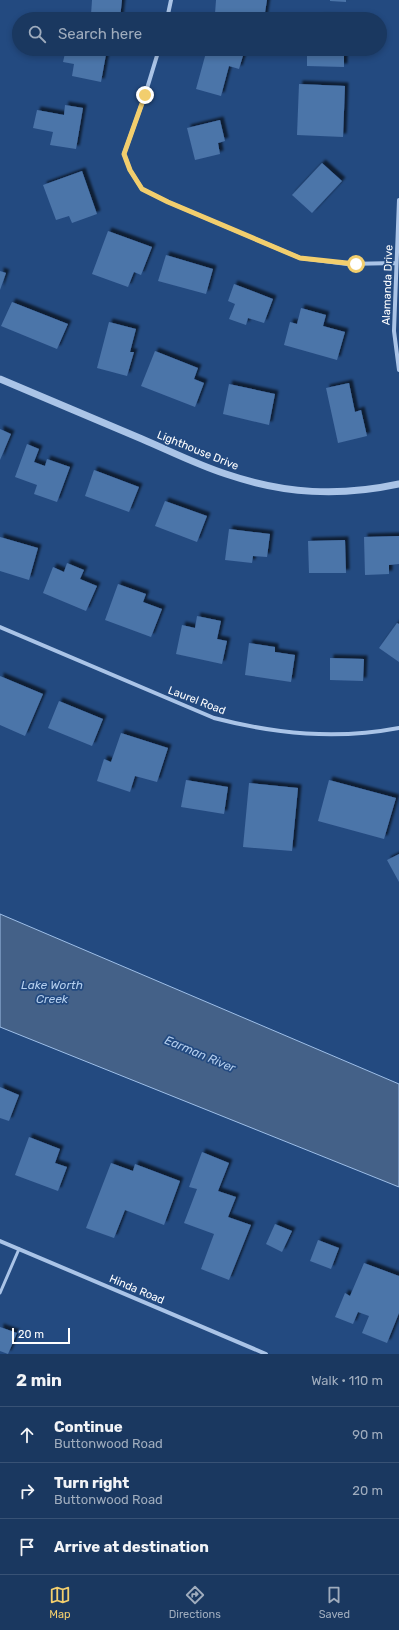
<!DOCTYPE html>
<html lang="en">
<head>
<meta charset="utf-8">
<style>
	body { margin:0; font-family:Rubik,sans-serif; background:#274369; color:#f1f3f6 }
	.scale { position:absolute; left:12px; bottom:10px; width:58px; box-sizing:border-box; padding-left:4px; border:2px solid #fff; border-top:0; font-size:11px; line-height:14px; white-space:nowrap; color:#fff; -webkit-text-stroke:3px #234a80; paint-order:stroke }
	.stop { position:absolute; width:12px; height:12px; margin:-9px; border:3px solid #f2ce6d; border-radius:50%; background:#fff }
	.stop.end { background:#f2ce6d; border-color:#fff; box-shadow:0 1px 4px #0008 }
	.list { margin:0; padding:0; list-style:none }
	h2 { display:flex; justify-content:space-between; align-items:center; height:52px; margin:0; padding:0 16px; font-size:17px }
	h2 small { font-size:13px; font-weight:400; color:#9facbd }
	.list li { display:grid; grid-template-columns:26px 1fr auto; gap:12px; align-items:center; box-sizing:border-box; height:56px; padding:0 16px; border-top:1px solid #385275 }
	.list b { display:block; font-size:15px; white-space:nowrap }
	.list p { margin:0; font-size:13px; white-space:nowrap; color:#9facbd }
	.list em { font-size:13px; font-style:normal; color:#9facbd }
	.icon { flex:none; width:22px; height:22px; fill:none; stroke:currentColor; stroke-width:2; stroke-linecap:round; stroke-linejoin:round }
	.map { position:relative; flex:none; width:399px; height:1354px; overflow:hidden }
	.search { position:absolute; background:#1a3860; box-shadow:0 2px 6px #0003; left:12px; right:12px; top:12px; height:44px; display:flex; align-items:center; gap:10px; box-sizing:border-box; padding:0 14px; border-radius:22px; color:#9facbd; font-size:15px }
	.sheet { height:220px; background:#1a3860 }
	nav { display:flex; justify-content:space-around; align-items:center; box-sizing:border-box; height:56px; border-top:1px solid #385275; background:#1a3860; font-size:11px; color:#9facbd }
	nav a { display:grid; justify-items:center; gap:2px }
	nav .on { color:#f2ce6d }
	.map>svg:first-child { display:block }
	.water { fill:#446188; stroke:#9ebfe8 }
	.building { fill:#4c74a9; filter:url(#shadow) }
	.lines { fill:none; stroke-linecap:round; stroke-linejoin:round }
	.service { stroke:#aac4e7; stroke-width:3 }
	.minor { stroke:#aac4e7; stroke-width:4 }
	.tertiary { stroke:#aac4e7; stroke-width:7 }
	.route { stroke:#f2ce6d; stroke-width:5 }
	.labels { text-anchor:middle; stroke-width:3.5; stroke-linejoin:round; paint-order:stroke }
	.street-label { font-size:11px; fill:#fff; stroke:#234a80 }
	.water-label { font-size:12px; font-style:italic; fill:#b5cfee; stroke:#234a80 }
</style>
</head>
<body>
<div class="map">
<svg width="399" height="1354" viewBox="0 0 399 1354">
	<defs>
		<filter id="shadow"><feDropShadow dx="3.5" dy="-3.5" stdDeviation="1" flood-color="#0009"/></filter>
	</defs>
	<rect width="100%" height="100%" fill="#234a80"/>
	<path class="water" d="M0 914 399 1084V1187L0 1027Z"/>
	<path class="building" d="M92 0H122L120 18 91 15Z
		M216 0H267L264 19 215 14Z
		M330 0H346V2L330 1Z
		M320 17 345 18V19H320Z
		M66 49H107L101 82 72 76 74 64 63 62Z
		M207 49H245L239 69 229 66 221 96 196 89Z
		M307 49H344V67L307 66Z
		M299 84 345 86 343 137 297 135Z
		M65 105 83 108 76 149 50 145 53 132 33 128 37 110 64 115Z
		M220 120 225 141 218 143 220 154 195 160 187 128Z
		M322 163 342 181 312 213 292 195Z
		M82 171 97 214 72 223 69 216 56 220 43 185Z
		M108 231 152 247 141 275 134 272 128 287 92 274Z
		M166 255 213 269 206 294 158 281Z
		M0 271 6 273 0 290Z
		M234 284 273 299 264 323 248 318 246 325 229 319 235 304 228 301Z
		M12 302 68 324 57 349 1 326Z
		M301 308 326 315 323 326 345 332 337 360 284 345 290 322 297 324Z
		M109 322 136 329 130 352H134L127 376 97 368Z
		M155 351 198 368 194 379 204 383 195 407 141 386Z
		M349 383 355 412 361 410 367 436 338 443 326 388Z
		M229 384 275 394 269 425 223 414Z
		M0 429 11 434 0 460Z
		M27 444 39 449 34 462 45 466 47 459 70 467 57 502 34 494 37 485 15 477Z
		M94 470 139 487 129 512 85 496Z
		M165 501 207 516 197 542 155 526Z
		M229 529 270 534 267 557 253 556 252 563 225 560Z
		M399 536V564L389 565V574L365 575 364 537Z
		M0 537 38 548 29 580 0 571Z
		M345 540 346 573H309L308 541Z
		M67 563 84 570 80 579 97 586 86 611 43 593 53 567 64 572Z
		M118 584 146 594 143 602 162 609 151 637 105 620Z
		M197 616 221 621 217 639 227 641 222 664 176 654 182 625 195 628Z
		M397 623 399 624V662L379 648Z
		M249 643 275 647V652L295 655 291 682 245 675Z
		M330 658 364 659 363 681 330 680Z
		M0 676 43 694 25 736 0 725Z
		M59 701 103 719 92 746 48 728Z
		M121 733 168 748 157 782 135 776 130 792 97 781 104 759 111 762Z
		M186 780 228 787 224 814 181 807Z
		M329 780 396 798 384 839 318 821Z
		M249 783 298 788 292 851 243 847Z
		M399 854V882L387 860Z
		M0 1087 19 1095 9 1121 0 1118Z
		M29 1137 60 1149 55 1163 67 1167 58 1191 15 1175Z
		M202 1152 229 1163 218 1191 236 1197 228 1217 251 1225 229 1280 201 1269 214 1234 184 1223 197 1189 189 1187Z
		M111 1163 133 1171 135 1164 180 1181 164 1225 125 1210 114 1238 86 1228Z
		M275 1224 292 1231 282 1252 266 1244Z
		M318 1240 339 1248 331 1269 310 1261Z
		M364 1263 399 1276V1313L387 1343 362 1333 369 1316 358 1312 353 1324 335 1317 345 1293 350 1296Z
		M0 1327 17 1333 8 1354 0 1351Z"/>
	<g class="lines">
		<path class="service" d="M0 1293 19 1249"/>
		<path class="minor" d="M167 19 171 0
			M159 49 145 95 124 154 130 170 142 189 168 202 300 258 347 264 396 263
			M399 200 394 331 399 370
			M0 627 214 718C276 734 336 740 399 728
			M0 1241 266 1354"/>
		<path class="tertiary" d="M0 379C47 399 95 419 142 439 170 451 198 465 226 474 285 494 339 497 399 484"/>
	</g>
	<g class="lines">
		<path class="route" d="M145 95 124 154 130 170 142 189 168 202 300 258 356 264"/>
	</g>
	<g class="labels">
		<g class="street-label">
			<text transform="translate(387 285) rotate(-88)" y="4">Alamanda Drive</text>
			<text transform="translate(198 450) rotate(22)" y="4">Lighthouse Drive</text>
			<text transform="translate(197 700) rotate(21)" y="4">Laurel Road</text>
			<text transform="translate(137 1289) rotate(23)" y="4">Hinda Road</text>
		</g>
		<g class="water-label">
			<text x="52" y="989">Lake Worth<tspan x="52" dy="14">Creek</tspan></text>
			<text transform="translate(200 1054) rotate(23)" y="4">Earman River</text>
		</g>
	</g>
</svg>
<div class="scale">20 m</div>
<div class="stop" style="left:356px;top:264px"></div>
<div class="stop end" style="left:145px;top:95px"></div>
<div class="search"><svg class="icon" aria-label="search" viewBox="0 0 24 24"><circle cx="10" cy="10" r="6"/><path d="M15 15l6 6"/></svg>Search here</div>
</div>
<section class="sheet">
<h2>2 min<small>Walk · 110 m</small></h2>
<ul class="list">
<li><svg class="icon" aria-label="ahead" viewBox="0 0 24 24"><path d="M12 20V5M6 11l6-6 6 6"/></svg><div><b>Continue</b><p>Buttonwood Road</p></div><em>90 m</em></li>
<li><svg class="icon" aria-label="right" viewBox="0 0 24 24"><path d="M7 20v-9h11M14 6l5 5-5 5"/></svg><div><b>Turn right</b><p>Buttonwood Road</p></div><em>20 m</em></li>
<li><svg class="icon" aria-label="arrive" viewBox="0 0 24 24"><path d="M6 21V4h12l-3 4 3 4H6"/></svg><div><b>Arrive at destination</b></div></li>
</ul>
</section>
<nav>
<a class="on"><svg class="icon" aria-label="map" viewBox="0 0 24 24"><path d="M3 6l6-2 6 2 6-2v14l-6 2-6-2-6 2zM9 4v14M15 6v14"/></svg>Map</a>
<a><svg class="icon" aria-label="directions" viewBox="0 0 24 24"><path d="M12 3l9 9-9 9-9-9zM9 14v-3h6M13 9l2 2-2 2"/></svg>Directions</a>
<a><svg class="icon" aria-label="saved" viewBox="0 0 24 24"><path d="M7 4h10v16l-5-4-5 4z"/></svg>Saved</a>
</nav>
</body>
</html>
